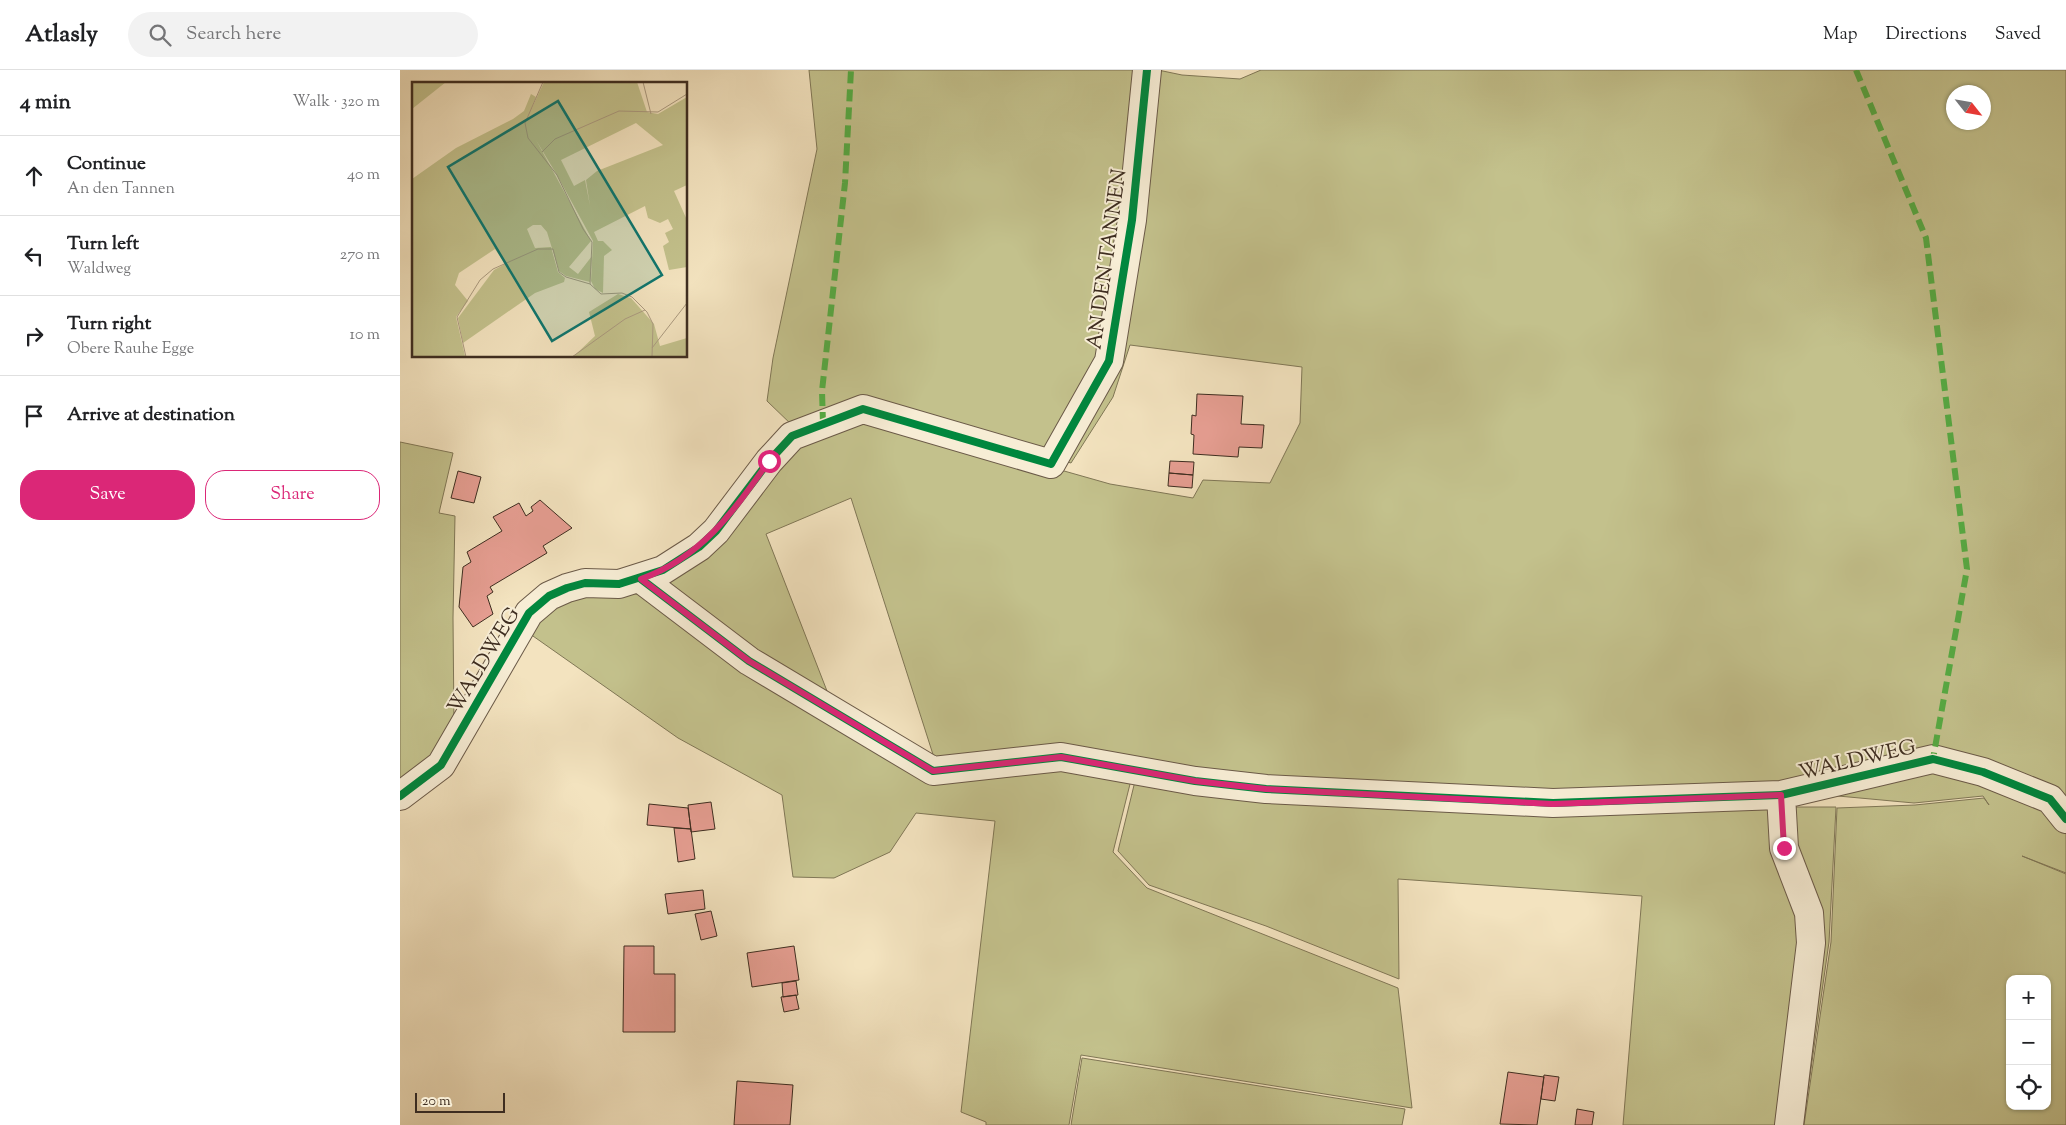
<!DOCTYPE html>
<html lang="en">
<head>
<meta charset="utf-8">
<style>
	body { margin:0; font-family:"Sorts Mill Goudy",serif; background:#f2f2f2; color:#202124 }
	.controls { position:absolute; right:15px; bottom:15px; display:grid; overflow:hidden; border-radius:10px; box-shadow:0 1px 4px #0004 }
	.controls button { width:45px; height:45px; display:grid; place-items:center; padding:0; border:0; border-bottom:1px solid #e0e0e0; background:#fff; color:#202124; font:25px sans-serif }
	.compass { position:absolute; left:1546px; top:15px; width:45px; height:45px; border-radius:50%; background:#fff; box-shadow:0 1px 4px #0004; rotate:121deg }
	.scale { position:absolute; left:15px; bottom:12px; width:90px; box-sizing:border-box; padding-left:5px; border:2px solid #3e2d20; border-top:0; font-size:14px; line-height:18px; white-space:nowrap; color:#3e2d20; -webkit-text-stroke:4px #f7edd5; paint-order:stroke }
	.stop { position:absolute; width:15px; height:15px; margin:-11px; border:4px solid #db2777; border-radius:50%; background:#fff }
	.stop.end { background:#db2777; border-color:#fff; box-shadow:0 1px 5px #0008 }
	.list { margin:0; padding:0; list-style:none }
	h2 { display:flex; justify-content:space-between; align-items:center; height:65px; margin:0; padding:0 20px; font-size:21px }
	h2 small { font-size:16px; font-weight:400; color:#757577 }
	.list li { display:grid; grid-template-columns:32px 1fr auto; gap:15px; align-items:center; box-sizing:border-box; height:80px; padding:0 20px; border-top:1px solid #e0e0e0 }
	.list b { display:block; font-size:19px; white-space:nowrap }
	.list p { margin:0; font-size:16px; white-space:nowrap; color:#757577 }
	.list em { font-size:16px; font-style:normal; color:#757577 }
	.actions { display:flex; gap:10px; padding:15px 20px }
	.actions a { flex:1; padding:11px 0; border:1px solid #db2777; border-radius:20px; text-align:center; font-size:18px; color:#db2777 }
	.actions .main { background:#db2777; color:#fff }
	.icon { flex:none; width:28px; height:28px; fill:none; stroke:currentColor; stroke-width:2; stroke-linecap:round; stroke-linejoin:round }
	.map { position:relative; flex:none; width:1666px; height:1055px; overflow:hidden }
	header { display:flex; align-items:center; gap:30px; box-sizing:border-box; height:70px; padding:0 25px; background:#fff; border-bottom:1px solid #e0e0e0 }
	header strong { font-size:24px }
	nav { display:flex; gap:28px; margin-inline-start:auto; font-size:18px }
	.search { width:350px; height:45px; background:#f2f2f2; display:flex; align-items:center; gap:12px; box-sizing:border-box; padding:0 18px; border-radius:28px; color:#757577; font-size:19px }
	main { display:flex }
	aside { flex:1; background:#fff }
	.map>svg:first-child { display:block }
	.green { fill:#c3c18c; stroke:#807756; fill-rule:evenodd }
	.building { fill:#e69e92; stroke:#3e2d20 }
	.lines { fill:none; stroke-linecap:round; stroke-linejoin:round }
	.minor-casing { stroke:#6b5a48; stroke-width:30 }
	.minor { stroke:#f7edd5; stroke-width:28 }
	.quiet { stroke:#55ab43; stroke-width:6; stroke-dasharray:12 6; stroke-linecap:butt }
	.cycleway-casing { stroke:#f7edd5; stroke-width:11 }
	.cycleway { stroke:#00873e; stroke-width:8 }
	.route { stroke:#db2777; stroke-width:6 }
	.labels { text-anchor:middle; stroke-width:4; stroke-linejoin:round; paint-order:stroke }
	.street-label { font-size:21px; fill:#3e2d20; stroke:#f7edd5 }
	.inset-road { fill:none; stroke:#ab9a7f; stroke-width:1 }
	.view { fill:#0f766e; fill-opacity:0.15; stroke:#0f766e; stroke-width:2.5 }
	.inset-edge { fill:none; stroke:#3e2d20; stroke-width:2.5 }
</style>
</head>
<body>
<header>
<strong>Atlasly</strong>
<div class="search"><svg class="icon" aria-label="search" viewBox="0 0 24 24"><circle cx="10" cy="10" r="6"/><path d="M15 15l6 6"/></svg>Search here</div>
<nav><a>Map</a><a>Directions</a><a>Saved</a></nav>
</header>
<main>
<aside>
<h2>4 min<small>Walk · 320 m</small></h2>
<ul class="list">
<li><svg class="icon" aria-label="ahead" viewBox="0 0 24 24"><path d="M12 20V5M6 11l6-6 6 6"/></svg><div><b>Continue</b><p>An den Tannen</p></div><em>40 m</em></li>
<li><svg class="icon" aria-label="left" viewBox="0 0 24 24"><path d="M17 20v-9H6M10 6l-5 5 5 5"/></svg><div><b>Turn left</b><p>Waldweg</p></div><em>270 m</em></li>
<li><svg class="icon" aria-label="right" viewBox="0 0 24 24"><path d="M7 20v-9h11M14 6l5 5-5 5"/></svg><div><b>Turn right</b><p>Obere Rauhe Egge</p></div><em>10 m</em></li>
<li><svg class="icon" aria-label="arrive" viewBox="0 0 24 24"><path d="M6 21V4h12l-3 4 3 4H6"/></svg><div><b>Arrive at destination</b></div></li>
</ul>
<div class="actions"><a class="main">Save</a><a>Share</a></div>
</aside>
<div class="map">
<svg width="1666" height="1055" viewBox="0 0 1666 1055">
	<rect width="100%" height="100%" fill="#f3e3bf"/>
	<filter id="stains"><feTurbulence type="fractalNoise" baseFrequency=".004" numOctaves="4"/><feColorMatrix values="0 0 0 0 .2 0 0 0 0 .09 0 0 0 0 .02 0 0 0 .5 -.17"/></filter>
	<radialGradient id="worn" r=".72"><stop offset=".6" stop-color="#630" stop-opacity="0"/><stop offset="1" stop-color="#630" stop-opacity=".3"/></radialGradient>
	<path class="green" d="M409 0H758L782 5 840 9 861 0H1666V803L1622 786 1666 804V1055H1404L1431 872 1437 738 1515 735 1584 728 1589 735 1583 726 1514 733 1362 719 992 720 730 691 537 697 451 428 366 464 434 639 261 515 397 372 463 344 710 414 793 428 803 410 870 413 900 353 902 297 730 275 713 327 671 393 463 333 394 357 367 331 373 288 417 79ZM1554 22H1584V52H1554ZM1610 909H1647V1036H1610Z
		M0 372 53 383 39 443 55 446 53 548 54 657 35 687 0 716Z
		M210 519 257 528 533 708 659 698 732 706 713 782 747 818 998 918 1012 1038 681 985 669 1055H586V1052L561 1042 595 751 516 743 490 782 434 808 393 807 382 725 278 668 123 559 150 534Z
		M736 707 1255 737H1436L1429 872 1403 1055H1223L1242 826 998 809 999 909 866 856 749 815 718 781Z
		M682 988 1005 1039 1002 1055H671Z"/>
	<path class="building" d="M797 324 843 326 841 354 864 355 862 378 839 377 838 387 793 384 794 365 791 364 792 345 796 346Z
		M770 391 794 392 793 405 769 403Z
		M58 401 81 407 74 433 51 428Z
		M769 403 793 405 792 418 768 416Z
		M140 430 172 458 143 476 147 483 90 517 93 522 87 526 93 544 73 557 59 537 63 497 71 492 67 482 102 461 93 447 119 433 126 446 133 441 131 437Z
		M311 732 315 759 291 762 288 735Z
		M249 734 288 738 291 759 247 755Z
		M274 758 291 759 295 789 278 792Z
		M303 820 305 839 268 844 265 824Z
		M311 841 317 866 301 870 295 844Z
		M224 876H254V904H275V962H223Z
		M394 876 399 910 352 917 347 883Z
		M396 911 398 925 383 927 382 913Z
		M396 925 399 939 384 942 381 927Z
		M1108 1002 1144 1007 1137 1055 1100 1054Z
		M1144 1005 1159 1007 1155 1031 1141 1029Z
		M337 1011 393 1015 390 1055H334Z
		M1177 1039 1194 1042 1192 1055H1175Z"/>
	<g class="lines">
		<g class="minor-casing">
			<path id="minor" d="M241 509 349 591 533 701 661 687 795 711 866 719 1153 733 1381 725 1533 689 1583 702 1650 729 1666 749
				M1381 725 1384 778 1409 843 1411 873 1389 1055
				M0 726 41 695 129 543 149 526 167 518 185 513 219 514 263 500 299 477 316 461 369 391 392 366 463 339 651 394 709 291 732 150 747 0"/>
		</g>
		<use href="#minor" class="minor"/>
		<path class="quiet" d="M1456 0 1526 168 1567 499 1533 689
			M423 354 422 321 445 113 451 0"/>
		<g class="cycleway-casing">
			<path id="cycleway" d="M241 509 349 591 533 701 661 687 795 711 866 719 1153 733 1381 725 1533 689 1583 702 1650 729 1666 749
				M0 726 41 695 129 543 149 526 167 518 185 513 219 514 263 500 299 477 316 461 369 391 392 366 463 339 651 394 709 291 732 150 747 0"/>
		</g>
		<use href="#cycleway" class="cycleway"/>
	</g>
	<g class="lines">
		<path class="route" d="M369 391C333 442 302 487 241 509L349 591 533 701 661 687 795 711 866 719 1153 734 1381 725 1384 778"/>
	</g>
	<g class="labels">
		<g class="street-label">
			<text transform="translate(706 189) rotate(-82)" y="7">AN DEN TANNEN</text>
			<text transform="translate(83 590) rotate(-59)" y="7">WALDWEG</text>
			<text transform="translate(1457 689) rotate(-13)" y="7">WALDWEG</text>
		</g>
	</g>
	<g transform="translate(12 12)">
		<rect width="275" height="275" fill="#f3e3bf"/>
		<path d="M0 0H34L0 27ZM132 0H225L235 30 246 32 275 15V103L262 109 275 138V185L257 188 251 164 257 160 253 151 261 147 256 137 248 141 236 136 233 124 182 150 186 159H191L200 168 192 174 191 211 183 207 179 199 181 159 145 93 124 58 179 159 157 185 166 192 180 174 178 200 154 194 147 189 135 150 129 143H121L115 147 123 166 139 165 146 190 153 196 152 200 123 211 51 261 46 236 82 188 93 182 83 167 47 191 43 203 56 219 44 235 53 274 0 275V97L44 66 101 37 112 29 119 12 124 15 119 28ZM224 41 251 63 185 89 174 98 178 124 173 98 162 104 149 78ZM206 212 219 216 242 242 248 264 275 256V275H161L183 254 177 230Z" fill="#c3c18c" fill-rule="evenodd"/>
		<path class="inset-road" d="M131 0 113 41 116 56 145 93 171 147 180 160 178 202 189 212 210 211 220 215 235 230 241 242 240 275M231 0 239 32M130 70 143 57 207 29 246 30 275 12M240 266 275 221M54 275 45 235 68 198 81 187 126 167H141L147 190 154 195 178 202M160 275 213 237 233 228"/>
		<path class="view" d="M146 19 250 193 140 259 36 85Z"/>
		<rect width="275" height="275" class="inset-edge"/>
	</g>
	<rect width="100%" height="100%" filter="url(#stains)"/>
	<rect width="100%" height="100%" fill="url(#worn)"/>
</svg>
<div class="controls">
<button>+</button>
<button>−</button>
<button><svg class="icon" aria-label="locate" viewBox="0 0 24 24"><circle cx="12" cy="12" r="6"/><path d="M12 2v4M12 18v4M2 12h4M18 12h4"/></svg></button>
</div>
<svg class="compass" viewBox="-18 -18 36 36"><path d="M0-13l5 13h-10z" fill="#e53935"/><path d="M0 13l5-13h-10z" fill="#757577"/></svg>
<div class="scale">20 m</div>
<div class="stop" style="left:369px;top:391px"></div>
<div class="stop end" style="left:1384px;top:778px"></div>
</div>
</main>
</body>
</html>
